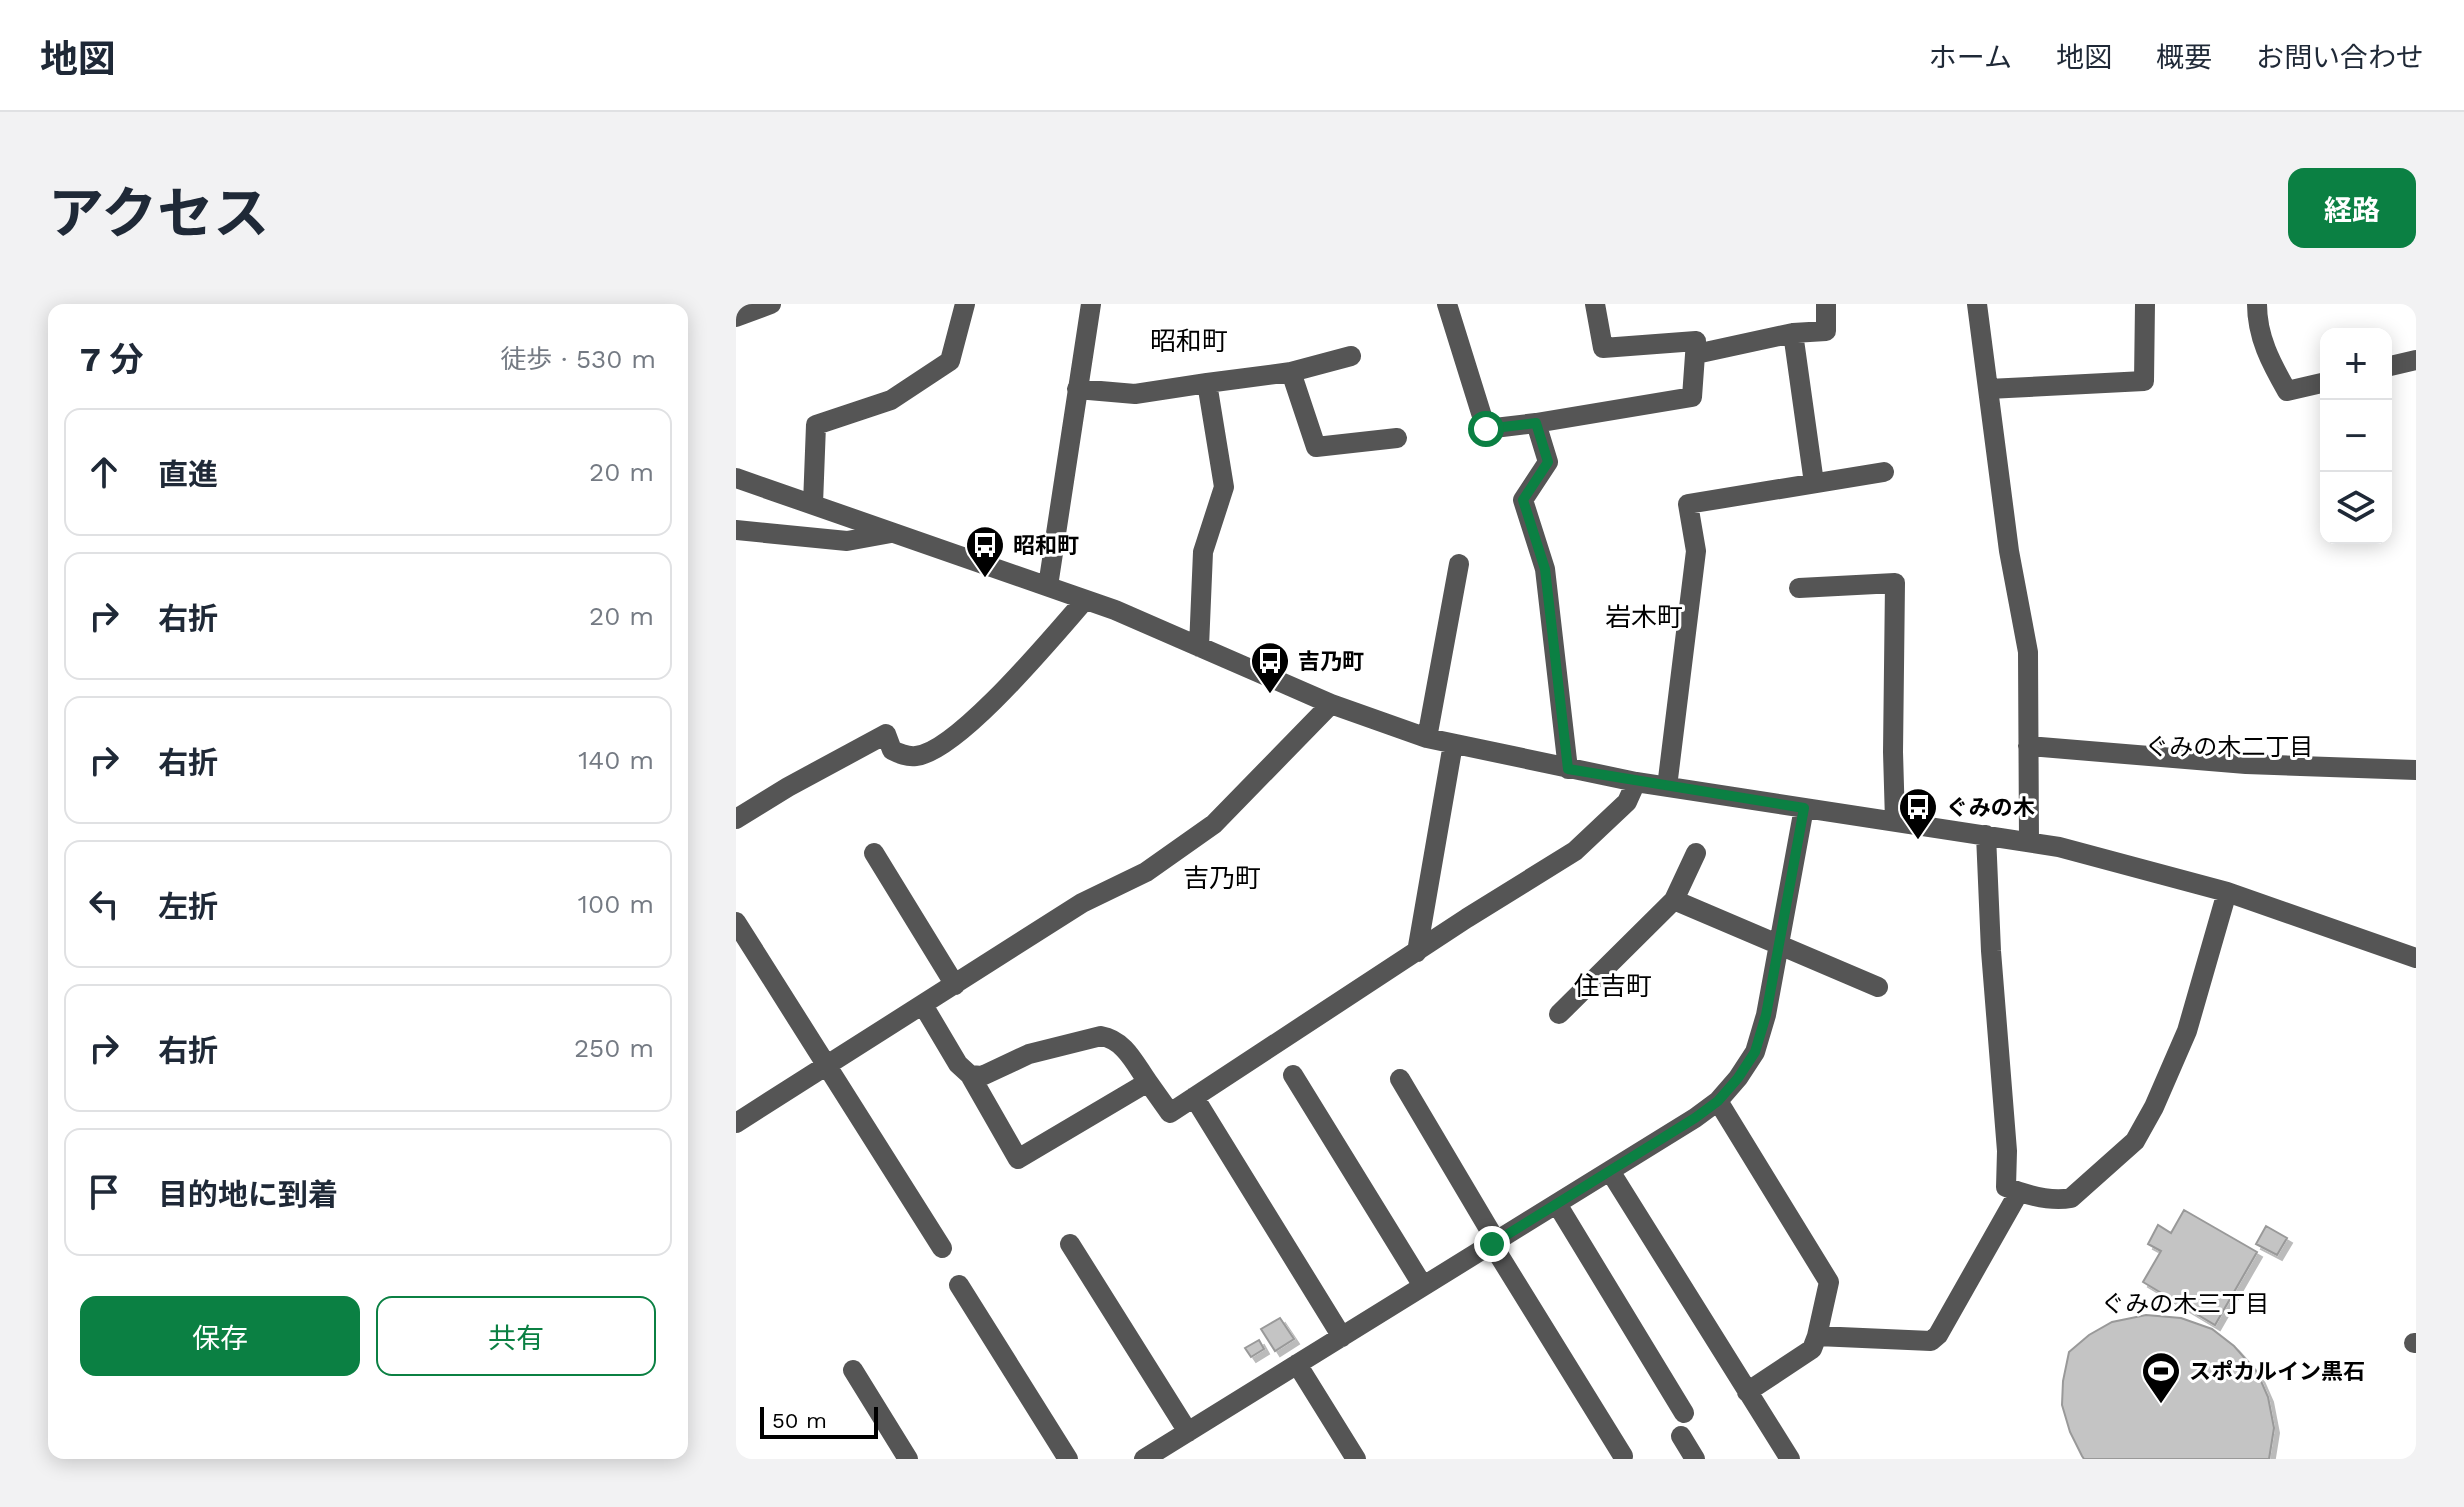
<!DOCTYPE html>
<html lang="ja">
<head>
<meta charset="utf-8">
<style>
	body { margin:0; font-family:"Work Sans","Noto Sans JP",sans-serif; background:#f2f2f3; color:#1f2937 }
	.controls { position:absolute; right:24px; top:24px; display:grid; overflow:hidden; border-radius:16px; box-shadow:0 4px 20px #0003 }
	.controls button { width:72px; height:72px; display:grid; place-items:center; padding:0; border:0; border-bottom:2px solid #e0e1e3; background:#fff; color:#1f2937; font:40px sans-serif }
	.scale { position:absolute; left:24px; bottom:20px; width:118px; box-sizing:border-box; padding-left:8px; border:4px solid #000; border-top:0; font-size:22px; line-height:28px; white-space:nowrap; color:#000; -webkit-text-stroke:6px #fff; paint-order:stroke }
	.stop { position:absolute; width:24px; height:24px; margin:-18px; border:6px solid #0b8043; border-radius:50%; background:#fff }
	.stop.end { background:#0b8043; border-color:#fff; box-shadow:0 2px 8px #0008 }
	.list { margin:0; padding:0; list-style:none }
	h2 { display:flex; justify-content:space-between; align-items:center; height:104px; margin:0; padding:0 32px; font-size:34px }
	h2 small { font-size:26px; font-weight:400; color:#747a83 }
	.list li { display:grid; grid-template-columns:52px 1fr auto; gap:24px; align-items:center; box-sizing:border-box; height:128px; margin:0 16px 16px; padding:0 16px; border:2px solid #e0e1e3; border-radius:16px }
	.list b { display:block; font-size:30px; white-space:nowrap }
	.list em { font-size:26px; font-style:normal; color:#747a83 }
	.actions { display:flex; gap:16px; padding:24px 32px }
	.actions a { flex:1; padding:18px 0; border:2px solid #0b8043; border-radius:16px; text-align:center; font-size:28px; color:#0b8043 }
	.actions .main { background:#0b8043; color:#fff }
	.icon { flex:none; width:44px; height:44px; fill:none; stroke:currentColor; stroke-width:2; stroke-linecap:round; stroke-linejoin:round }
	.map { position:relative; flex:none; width:1680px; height:1155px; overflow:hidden; border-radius:16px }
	header { display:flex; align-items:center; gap:48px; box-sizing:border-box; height:112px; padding:0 40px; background:#fff; border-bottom:2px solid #e0e1e3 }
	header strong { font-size:38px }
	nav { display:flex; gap:44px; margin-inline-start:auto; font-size:28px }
	.intro { display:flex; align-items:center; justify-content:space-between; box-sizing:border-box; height:192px; padding:0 48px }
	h1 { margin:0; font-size:56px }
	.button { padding:20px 36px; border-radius:16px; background:#0b8043; color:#fff; font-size:28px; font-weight:700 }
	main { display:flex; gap:48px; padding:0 48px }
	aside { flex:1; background:#fff; border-radius:16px; box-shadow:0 4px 20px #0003 }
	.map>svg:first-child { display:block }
	.building { fill:#c4c4c4; stroke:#999; stroke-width:2; filter:url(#shadow) }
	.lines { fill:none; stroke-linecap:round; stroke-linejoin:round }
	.minor { stroke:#555; stroke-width:20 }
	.route { stroke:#0b8043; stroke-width:10 }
	.labels { text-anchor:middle; stroke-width:6; stroke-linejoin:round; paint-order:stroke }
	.poi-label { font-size:22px; font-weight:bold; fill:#000; stroke:#fff; text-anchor:start }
	.neighbourhood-label { font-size:24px; fill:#000; stroke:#fff }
	.quarter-label { font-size:26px; fill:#000; stroke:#fff }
</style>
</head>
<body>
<header>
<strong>地図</strong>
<nav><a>ホーム</a><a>地図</a><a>概要</a><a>お問い合わせ</a></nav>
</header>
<div class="intro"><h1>アクセス</h1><a class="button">経路</a></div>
<main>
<aside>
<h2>7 分<small>徒歩 · 530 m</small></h2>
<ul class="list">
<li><svg class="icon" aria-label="ahead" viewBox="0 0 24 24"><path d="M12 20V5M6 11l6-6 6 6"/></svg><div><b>直進</b></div><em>20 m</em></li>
<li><svg class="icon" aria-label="right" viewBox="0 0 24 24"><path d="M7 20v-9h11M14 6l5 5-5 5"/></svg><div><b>右折</b></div><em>20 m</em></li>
<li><svg class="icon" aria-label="right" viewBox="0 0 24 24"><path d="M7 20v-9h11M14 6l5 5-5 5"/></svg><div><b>右折</b></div><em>140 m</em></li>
<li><svg class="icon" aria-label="left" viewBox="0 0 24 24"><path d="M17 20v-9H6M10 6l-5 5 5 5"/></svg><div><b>左折</b></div><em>100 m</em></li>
<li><svg class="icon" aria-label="right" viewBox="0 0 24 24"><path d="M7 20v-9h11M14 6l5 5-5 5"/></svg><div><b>右折</b></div><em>250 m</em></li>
<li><svg class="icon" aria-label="arrive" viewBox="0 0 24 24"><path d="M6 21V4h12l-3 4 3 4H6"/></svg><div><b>目的地に到着</b></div></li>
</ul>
<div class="actions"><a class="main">保存</a><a>共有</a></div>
</aside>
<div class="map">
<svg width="1680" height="1155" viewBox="0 0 1680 1155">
	<defs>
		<filter id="shadow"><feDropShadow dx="5" dy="5" stdDeviation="0" flood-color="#0004"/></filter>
	</defs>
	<rect width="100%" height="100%" fill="#fff"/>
	<path class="building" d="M1448 906 1521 948 1479 1021 1407 978 1425 947 1412 940 1422 921 1435 929Z
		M1530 922 1551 934 1541 951 1520 940Z
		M1410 1011 1445 1014 1476 1025 1498 1042 1521 1068 1532 1093 1538 1124 1533 1155H1348L1346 1152 1334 1128 1326 1101 1327 1077 1333 1048 1353 1031 1376 1018Z
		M544 1014 558 1035 539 1047 525 1025Z
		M523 1036 528 1045 515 1053 509 1044Z"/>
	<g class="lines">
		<path class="minor" d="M711 0 750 125 800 119 812 158 787 196 809 265 832 465
			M1241 0 1273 247 1292 348 1293 538
			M1521 0C1521 33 1535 59 1551 87L1590 78
			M0 13 35 0
			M1057 29 1078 179
			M960 50 1057 29 1090 27V0
			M1650 63 1680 56
			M555 68 580 143 661 134
			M471 79 555 68 615 52
			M341 85 399 90 471 79 488 183 467 248 463 343
			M1252 85 1408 77 1409 0
			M800 119 956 93 960 37 867 44 859 0
			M0 174 379 306 595 400 691 434 900 478 1323 543 1491 588 1680 654
			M77 200 80 121 155 96 214 57 229 0
			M0 226 111 237 155 229
			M312 282 355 0
			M1063 284 1159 279 1157 448 1159 517
			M691 434 723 260
			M1292 442 1510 460 1680 466
			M931 483 960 247 952 200 1148 168
			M0 515 52 483 150 430 156 446C164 450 171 453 180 452 222 448 319 330 349 296
			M1250 531 1255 647 1271 847 1270 883C1290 891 1314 898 1335 894L1399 837 1418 803 1451 727 1491 588
			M138 549 219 681
			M938 596 1142 683
			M0 618 206 944
			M681 648 717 440
			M187 701 222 760 234 771 282 855 412 778 434 809 731 614 839 547 891 498 900 478
			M823 710 938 596 960 549
			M234 771 246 772 293 750 365 732C389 736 399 760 412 778
			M557 771 687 982
			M664 775 760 937
			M458 793 606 1033
			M982 797 1093 978 1081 1032
			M0 819 346 599 410 568 478 520 595 400
			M874 867 1054 1155
			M821 900 948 1109
			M334 940 452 1128
			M756 940 887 1152
			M223 981 332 1155
			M1678 1039H1680
			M561 1060 620 1155
			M117 1066 172 1155
			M1011 1088 1076 1045 1081 1032 1195 1037 1202 1031 1283 888
			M945 1132 959 1155
			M408 1155 959 814 982 797 1002 774 1019 748 1030 711 1068 504"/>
	</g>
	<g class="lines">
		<path class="route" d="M750 125 800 119 812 158 787 196 809 265 832 465 1068 504 1030 711 1019 748 1002 774 982 797 959 814 756 940"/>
	</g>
	<defs>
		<g id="bus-pin" transform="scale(2)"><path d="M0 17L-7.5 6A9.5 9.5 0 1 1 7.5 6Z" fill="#000" stroke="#fff"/><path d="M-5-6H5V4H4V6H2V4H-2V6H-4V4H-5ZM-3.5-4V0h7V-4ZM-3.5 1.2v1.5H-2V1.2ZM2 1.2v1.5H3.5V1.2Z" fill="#fff"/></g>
		<g id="stadium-pin" transform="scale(2)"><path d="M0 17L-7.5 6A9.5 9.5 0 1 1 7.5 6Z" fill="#000" stroke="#fff"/><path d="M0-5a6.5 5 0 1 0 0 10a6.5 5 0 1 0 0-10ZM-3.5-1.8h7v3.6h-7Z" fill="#fff"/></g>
	</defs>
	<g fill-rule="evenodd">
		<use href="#bus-pin" x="249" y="241"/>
		<use href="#bus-pin" x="534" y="357"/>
		<use href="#bus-pin" x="1182" y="503"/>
		<use href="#stadium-pin" x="1425" y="1067"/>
	</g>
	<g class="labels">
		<g class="poi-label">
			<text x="277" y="249">昭和町</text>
			<text x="562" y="365">吉乃町</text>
			<text x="1210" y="511">ぐみの木</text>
			<text x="1453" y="1075">スポカルイン黒石</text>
		</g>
		<g class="neighbourhood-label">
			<text x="1493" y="451">ぐみの木二丁目</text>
			<text x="1449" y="1008">ぐみの木三丁目</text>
		</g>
		<g class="quarter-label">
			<text x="453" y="46">昭和町</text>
			<text x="908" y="322">岩木町</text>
			<text x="486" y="583">吉乃町</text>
			<text x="877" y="691">住吉町</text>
		</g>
	</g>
</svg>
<div class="controls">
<button>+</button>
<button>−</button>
<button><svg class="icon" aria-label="layers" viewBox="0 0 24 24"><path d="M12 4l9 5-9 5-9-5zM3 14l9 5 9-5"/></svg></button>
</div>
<div class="scale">50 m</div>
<div class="stop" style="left:750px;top:125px"></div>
<div class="stop end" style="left:756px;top:940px"></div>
</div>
</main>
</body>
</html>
